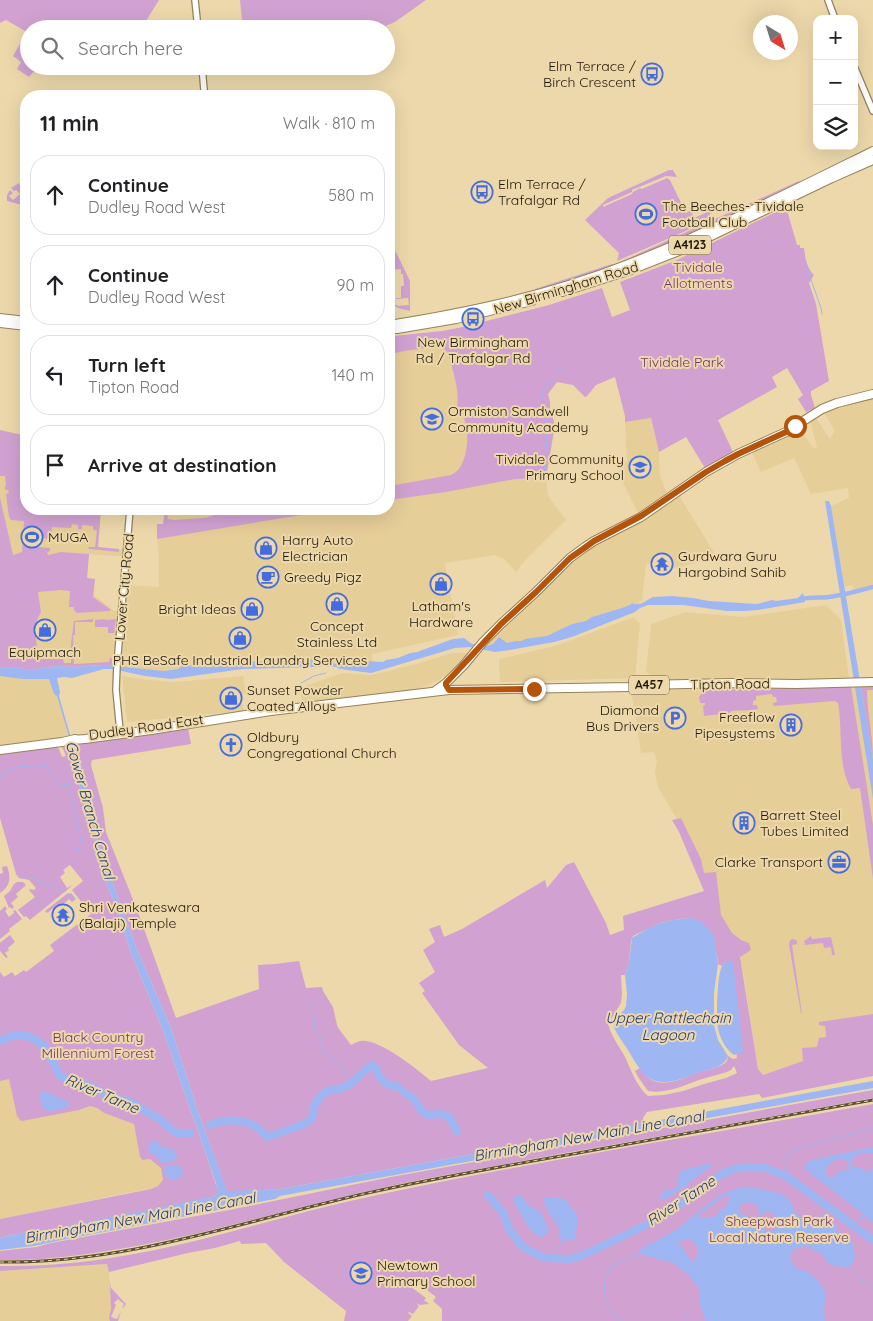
<!DOCTYPE html>
<html lang="en">
<head>
<meta charset="utf-8">
<style>
	body { margin:0; font-family:Quicksand,sans-serif; background:#f2f2f2; color:#202124 }
	.controls { position:absolute; right:15px; top:15px; display:grid; overflow:hidden; border-radius:10px; box-shadow:0 5px 20px #0002 }
	.controls button { width:45px; height:45px; display:grid; place-items:center; padding:0; border:0; border-bottom:1px solid #e0e0e0; background:#fff; color:#202124; font:25px sans-serif }
	.compass { position:absolute; left:753px; top:15px; width:45px; height:45px; border-radius:50%; background:#fff; box-shadow:0 5px 20px #0002; rotate:142deg }
	.stop { position:absolute; width:15px; height:15px; margin:-11px; border:4px solid #b45309; border-radius:50%; background:#fff }
	.stop.end { background:#b45309; border-color:#fff; box-shadow:0 1px 5px #0008 }
	.list { margin:0; padding:0; list-style:none }
	h2 { display:flex; justify-content:space-between; align-items:center; height:65px; margin:0; padding:0 20px; font-size:21px }
	h2 small { font-size:16px; font-weight:400; color:#757577 }
	.list li { display:grid; grid-template-columns:32px 1fr auto; gap:15px; align-items:center; box-sizing:border-box; height:80px; margin:0 10px 10px; padding:0 10px; border:1px solid #e0e0e0; border-radius:20px }
	.list b { display:block; font-size:19px; white-space:nowrap }
	.list p { margin:0; font-size:16px; white-space:nowrap; color:#757577 }
	.list em { font-size:16px; font-style:normal; color:#757577 }
	.icon { flex:none; width:28px; height:28px; fill:none; stroke:currentColor; stroke-width:2; stroke-linecap:round; stroke-linejoin:round }
	.map { position:relative; flex:none; width:873px; height:1321px; overflow:hidden }
	.search { position:absolute; background:#fff; box-shadow:0 5px 20px #0002; left:20px; top:20px; width:375px; height:55px; display:flex; align-items:center; gap:12px; box-sizing:border-box; padding:0 18px; border-radius:28px; color:#757577; font-size:19px }
	.panel { position:absolute; background:#fff; box-shadow:0 5px 20px #0002; left:20px; top:90px; width:375px; height:425px; border-radius:20px }
	.map>svg:first-child { display:block }
	.built { fill:#e6ce99 }
	.green { fill:#d1a2d1; fill-rule:evenodd }
	.water { fill:#9eb7f3; fill-rule:evenodd }
	.lines { fill:none; stroke-linecap:round; stroke-linejoin:round }
	.stream { stroke:#9eb7f3; stroke-width:1 }
	.canal { stroke:#9eb7f3; stroke-width:4.5 }
	.river { stroke:#9eb7f3; stroke-width:8 }
	.tertiary-casing { stroke:#958257; stroke-width:8 }
	.primary-casing { stroke:#958257; stroke-width:10 }
	.trunk-casing { stroke:#958257; stroke-width:10 }
	.tertiary { stroke:#fff; stroke-width:5.5 }
	.primary { stroke:#fff; stroke-width:8 }
	.trunk { stroke:#fff; stroke-width:8 }
	.rail-casing { stroke:#5c5037; stroke-width:3 }
	.rail { stroke:#edd8ab; stroke-width:1; stroke-dasharray:4; stroke-linecap:butt }
	.route { stroke:#b45309; stroke-width:6 }
	.labels { text-anchor:middle; stroke-width:4; stroke-linejoin:round; paint-order:stroke }
	.shield { fill:#edd8ab; stroke:#5e5238; stroke-width:1 }
	.shield-label { font-size:12px; font-weight:bold; fill:#201807 }
	.poi-label { font-size:14px; fill:#201807; stroke:#edd8ab; text-anchor:start }
	.park-label { font-size:14px; fill:#713472; stroke:#edd8ab }
	.street-label { font-size:14px; fill:#201807; stroke:#edd8ab }
	.water-label { font-size:15px; font-style:italic; fill:#21397d; stroke:#edd8ab }
</style>
</head>
<body>
<div class="map">
<svg width="873" height="1321" viewBox="0 0 873 1321">
	<rect width="100%" height="100%" fill="#edd8ab"/>
	<path class="built" d="M463 330 482 485 516 479 546 478 548 496 566 520 526 559 516 572 504 559 495 555 445 563 458 635 372 654 373 666 287 662 283 655 167 675 122 668 121 665H113V667L52 672 57 694 69 735 67 736 68 740 0 749V671L14 563 0 497V430L26 436V509H101L98 547 127 550 126 557 89 554 87 578 95 579 94 595 114 611 121 610 124 585 159 587V555L157 539V524H163L165 509H389V350Z
		M873 394V587L854 592 852 585 845 587 831 506 849 498 848 488 811 494 794 458 761 472 750 448 797 425 814 449 817 447 810 421 814 415 830 439 835 431 822 409Z
		M651 418 659 452 660 476 667 493 638 513 621 479 619 471 620 463 627 461 625 422Z
		M677 492 713 551 714 557 712 559 671 569 669 559 646 564 642 600 639 601 640 605 540 642 484 648 487 643 570 558Z
		M826 605 841 620 849 678 662 682 646 672 651 624 686 612 743 617Z
		M634 617 640 624 635 678 500 682 499 659 555 646Z
		M452 653H467V655L455 668 439 680 421 688 411 691 302 703 300 688 342 673 372 675 416 664Z
		M122 676 148 680 175 682 243 676 246 693 240 695 244 711 127 722Z
		M873 682V1052L804 1061 762 1075 758 1069 743 971 728 931 686 835 658 787 655 772 657 761 654 752 641 753 633 701 629 690 642 685 849 683V687H866V683Z
		M2 1074 61 1097 97 1108 104 1113 153 1130 166 1186 126 1193 0 1219V1076Z
		M108 1264 113 1308 109 1317 118 1321H0V1271Z"/>
	<path class="green" d="M0 0H159L141 29H48L42 26 39 29H29V34L25 31 6 20 0 23Z
		M240 0H426L395 22 378 29H247L242 20Z
		M22 40H26L29 42V66H39L29 77 17 69 21 62 13 56Z
		M669 170H673L677 177 666 176 632 190V192L603 205V207L632 194 633 192 640 188 642 189 667 178 670 180 686 213 691 210 694 218 712 210C711 215 706 218 704 223L617 261 619 253 585 220 608 198Z
		M799 181 800 183C742 210 684 241 623 263L620 262Z
		M19 183 26 203V206L7 201V195L10 190 13 193 9 196 13 200 20 194 16 190 14 191 11 188Z
		M786 207 797 245H800V248H804C805 257 807 269 814 275L809 283 816 304 829 381 811 391V395L815 408 806 412 798 399 803 395 787 368 772 377 777 387 718 420 733 452 705 468 686 437 659 452 651 418 625 422V416L615 377 596 385 587 396 585 397 573 385 557 382 548 394 550 402V408L555 425 546 478 516 479 446 492 389 500V485H395L451 475C453 474 456 472 458 470 470 456 471 420 457 406 459 394 456 383 453 371 451 364 450 354 444 349 437 344 399 352 389 354V346L395 345 394 336 442 331 463 327 549 305 602 288 612 317 630 310 620 282 677 260Z
		M392 244 410 281V311L398 308 394 305H397L398 306 409 305 408 298 396 299V298H401V286H404L403 274H401V269L391 270 390 263H389V249Z
		M612 264 615 266 536 293 535 289Z
		M0 430 26 436V509H101L98 547 119 549V552L89 549 88 547H95L97 530H93V526L82 525V529H78V525L72 524 71 528 52 527 51 539 39 538 38 547 50 548V551L47 552 48 555 61 552 89 554 87 578 95 579 93 597 110 609V611L76 613V611H74V607H69L70 591 60 590 38 592 41 612 37 620 36 637 38 659H63L64 663H71V643L74 621 93 619V622H75V635H73L74 664 109 662 110 657 112 659 113 666 99 665 74 667 57 666 30 670 14 667 0 668V497L13 555 22 552 24 521 11 520 9 517 6 494 9 493 8 490H5V486H6L5 476H0Z
		M165 509H168L167 514 168 519 174 520 204 518 212 516 218 511 240 509H337L157 539V524H163Z
		M105 619 106 620 116 619 114 633H108V627H95V620Z
		M851 687 873 825V879L860 788 851 789C837 765 843 729 838 703L835 701 774 706 773 703 777 702 776 697H773L772 694 756 696V700L753 701V705H757L758 709C748 711 740 710 731 711L730 713 704 716 703 706 705 705V703H700L699 697 705 690Z
		M861 687H873V690H867C867 713 873 735 873 759Z
		M188 728 191 744 92 760 91 765 103 808 106 832 138 912 176 1018 259 989 258 965 275 964 299 961 306 988 322 987 323 991 333 1007 337 1025 339 1029 351 1045C356 1042 361 1040 366 1041 384 1043 417 1069 431 1081L488 1068 459 1045 422 993 425 991 419 983 435 972 423 950 435 942 429 929 440 925 444 937 462 929 545 880 547 888 566 865 574 862 606 923 610 935 624 930 623 916 704 891 679 832 672 820 681 818 701 859 704 873 716 872 721 915 732 933 741 940 749 943 751 950 740 957 758 1069 763 1075 803 1061 802 1048 817 1047 819 1038 826 1037 825 1026 819 1025V1022L873 1014V1076L762 1098 759 1094 647 1112 643 1118 644 1123 281 1189 227 1192 197 1109 171 1028 138 952 115 890 102 850 99 845 93 824 95 819 82 769 79 752 72 743ZM689 918C708 927 711 926 715 947 716 953 718 958 718 964L722 966 725 963 737 1058 733 1059 728 1056C727 1060 728 1060 725 1063 718 1068 707 1070 699 1072 686 1077 672 1085 657 1082 649 1080 644 1074 640 1068L635 1071 638 1077 648 1091C667 1094 682 1086 699 1080 708 1077 718 1075 727 1072L731 1070 734 1066 737 1073 726 1078 704 1084 683 1091 664 1095 648 1096C636 1086 631 1069 624 1055 618 1045 611 1035 608 1024L621 1003 622 995 621 975H625L629 962 631 941 633 936 660 923 674 920Z
		M70 744 72 747 73 759 88 822C94 829 98 843 94 851L119 915 131 953 162 1028 210 1166 218 1191 217 1194 211 1198 49 1230 31 1231 0 1238V1219L151 1189 158 1186 163 1180 161 1168 150 1159 143 1160 140 1157 134 1124 104 1113 97 1108 90 1106 79 1110 22 1121 20 1120 17 1116 9 1079 0 1081V972L4 977 12 972 15 976 24 970 26 972 54 951 50 945 91 914 72 890 83 881 70 865 63 870 65 873 60 877 67 888 73 885 30 920 26 916 24 917 18 910 35 897 29 890 30 889 34 890 36 888 29 880 19 878 16 874 0 818V754L4 752 55 746 59 749 62 757 66 756 62 747V745Z
		M7 866C11 877 11 886 0 893V874L3 873 2 867Z
		M17 882H23L26 885 16 894 18 897 11 903 14 907 12 909 10 907 9 908 4 896 10 891 14 884Z
		M68 893 69 894 71 893 76 899 72 902 69 899 60 907 58 905 47 913 45 911Z
		M5 906 7 909 5 911 9 917 14 913 13 911 15 910 22 919 9 929 10 931 0 939V911Z
		M10 935 15 942 8 948 9 950 5 953 8 957 6 958 0 951V943Z
		M811 936 812 939 831 937 835 955H832L831 947 824 948 823 943 805 945 804 941Z
		M794 939 797 941V944L792 945 802 1014 801 1013 789 945 790 940Z
		M873 1090V1098C770 1117 668 1135 565 1153 507 1164 448 1174 390 1186 305 1205 222 1230 137 1246 92 1254 47 1261 0 1260V1251L36 1247 51 1243 229 1210 391 1177Z
		M873 1104V1321H442V1309L433 1301 436 1297 419 1284 420 1283 416 1280 411 1287 426 1298 424 1300 429 1304 420 1305 416 1303 419 1306 413 1314 409 1312 408 1313 412 1316 408 1321H344L346 1311 284 1262 266 1243 241 1244 240 1241 215 1248 188 1253 109 1272 107 1264 0 1271V1266C58 1267 116 1259 173 1246 238 1231 302 1211 368 1197 535 1161 705 1135 873 1104Z
		M110 1283 111 1288 126 1304 123 1308H122L124 1304 118 1299 114 1303 116 1305 111 1317 117 1319 121 1311 118 1321H110L109 1318 111 1309Z"/>
	<path class="water" d="M825 501H829L831 506 873 759V799Z
		M803 593 805 602 758 610 744 611H727L683 605H648L640 608 635 612 572 637 554 642 510 650 495 652 470 647 455 648 371 673 347 670 336 667 323 666 314 667 243 669 171 679 145 676 112 669H104L72 678 64 677 57 678 60 692 59 696 73 745 79 752 82 769 95 819 93 824 99 845 102 850 115 890 138 952 171 1028 197 1109 227 1191 281 1189 873 1081V1088L280 1196 275 1199 62 1240 34 1246 0 1250V1238L31 1231 49 1230 111 1217 211 1198 217 1194 216 1183 162 1028 131 953 119 915 94 851C98 843 94 829 88 822L73 759 72 747 57 696 54 694 49 679H23L0 676V668L14 667 30 670 57 666 74 667 104 665 164 671 178 669 185 664 194 667 217 666 234 662 263 661 272 659 287 660 298 656 326 663 338 664 348 663H357L365 661 383 662 386 660 398 658 410 653 417 652 453 639 464 638 472 644 487 646 493 644 499 637 507 643 516 641H522L525 639 547 636 572 624 586 621 592 617 622 608 630 605 632 603C641 607 646 600 653 597L672 596 693 598 709 601 757 604 772 600 776 601 798 598Z
		M689 918 698 920 707 927 714 936 718 964 714 993V1025L718 1040 728 1056C725 1066 712 1069 703 1071 696 1073 689 1077 681 1079 650 1089 642 1074 628 1050 623 1042 617 1035 614 1027V1021L624 1010 626 1006 627 994 625 975 629 962 632 938 647 929 660 923 674 920Z
		M728 961 733 962 743 1052 734 1055C726 1050 720 1038 718 1029 716 1019 717 975 722 966 723 964 725 963 728 961Z
		M43 1091 47 1092 68 1102 69 1107 52 1111 45 1110C41 1106 40 1100 40 1094Z
		M155 1140 161 1146 174 1150 177 1154 176 1159 171 1162 161 1163 156 1155 149 1153C148 1148 149 1141 155 1140Z
		M868 1148H873V1154C864 1150 856 1154 851 1162L853 1167H860L867 1172 870 1171 873 1167V1223L865 1216 861 1221 859 1219 863 1214 806 1170 805 1164 812 1160ZM837 1159 846 1160 848 1162 849 1169 838 1172 833 1177H828C822 1168 830 1163 837 1159Z
		M710 1163 711 1167 689 1182 687 1186 665 1199H661L660 1197 665 1190C678 1190 679 1188 678 1177L682 1170 697 1167Z
		M177 1165H179C187 1173 181 1180 171 1180L164 1173C164 1165 171 1165 177 1165Z
		M752 1187C760 1189 781 1193 786 1197 794 1203 793 1216 804 1218 809 1219 814 1217 819 1217L823 1213 824 1214 821 1219 832 1227 836 1223 838 1224 835 1229 852 1241 855 1256 854 1260 852 1264 847 1267 834 1266 827 1262 822 1254 806 1246 797 1248 791 1253 790 1256 792 1264 798 1269 806 1271 811 1274 819 1282 826 1293 824 1311 825 1321H706L700 1305V1290L688 1274 673 1263 640 1254 638 1252C644 1245 651 1244 658 1240 683 1229 701 1206 725 1193 733 1189 743 1187 752 1187ZM726 1195H729L728 1205 719 1211 717 1216 706 1218 698 1217 700 1214ZM746 1202 753 1203 758 1206 759 1214 755 1220H751L747 1216 741 1214 739 1212 740 1206ZM769 1211 774 1214 778 1224 775 1229 767 1232 765 1230 760 1217 765 1212ZM686 1239H692L693 1243 697 1246V1256L694 1261H692C687 1256 684 1247 678 1244V1243Z
		M520 1195 529 1206 538 1210 542 1214 549 1231 543 1237C530 1235 527 1223 521 1214 518 1209 515 1205 513 1200L515 1196Z
		M557 1197 566 1200 577 1215 578 1227 576 1229V1238L574 1240 561 1241 559 1228 548 1212 543 1199C547 1197 552 1198 557 1197Z"/>
	<g class="lines">
		<path class="stream" d="M803 257 821 308 822 314
			M544 473 548 427 541 401 544 388 564 364
			M338 668 346 669
			M301 683 314 676 326 673
			M52 775C56 782 59 785 68 785
			M67 777C70 795 76 812 79 830 80 836 80 840 82 846L81 848 75 849
			M0 779C2 776 4 772 8 770 19 765 34 766 46 766L49 769
			M21 878 30 877 64 892
			M68 894 75 899
			M80 905 84 911
			M313 1003 315 1031 321 1039V1048L324 1052 340 1064 349 1079 353 1082
			M185 1134 186 1137
			M789 1178C784 1164 782 1157 796 1149L873 1128
			M174 1205 207 1198
			M827 1209 829 1208
			M840 1219 843 1218
			M856 1228 857 1224
			M556 1250 560 1245 561 1241
			M554 1254 559 1260
			M848 1266C855 1276 864 1281 873 1289
			M680 1311 685 1315 690 1321
			M622 1321C606 1313 598 1282 611 1268 619 1260 630 1259 640 1254"/>
		<path class="canal" d="M801 599C810 597 820 598 829 597 844 595 859 591 873 587"/>
		<path class="river" d="M0 1041C10 1036 15 1034 26 1036 47 1041 51 1060 60 1076L74 1082 85 1084 109 1096 130 1102 161 1120 169 1128 179 1134H185L190 1133
			M210 1125C224 1119 242 1119 255 1126 260 1129 263 1133 267 1137L302 1125 312 1119C313 1116 313 1113 313 1111 314 1102 323 1092 331 1090 340 1088 342 1090 350 1084 358 1078 364 1070 372 1065L376 1068 379 1076 382 1080 389 1085 396 1086 401 1089 406 1094 413 1098 422 1111 428 1115 441 1114 448 1116 451 1120 457 1131
			M488 1195 503 1213 509 1229 523 1247 544 1258 570 1259 578 1257 590 1252 648 1224 685 1201 701 1188 722 1174 734 1169 748 1167 765 1168 779 1173 789 1178 873 1240"/>
		<g class="tertiary-casing">
			<path id="tertiary" d="M195 0 198 29
				M828 0 835 19
				M202 66 204 90 203 96
				M854 66 873 111
				M120 731 116 690 117 665 130 509"/>
		</g>
		<g class="primary-casing">
			<path id="primary" d="M435 691 446 683 464 665 483 642 501 624 536 592 570 558 585 547 594 541 641 517 706 472 738 454 786 432 822 409 837 403 873 394
				M72 740 85 739 151 730 271 711 449 690 629 687 642 685 731 683 796 684 873 682
				M0 750 62 742 75 739"/>
		</g>
		<g class="trunk-casing">
			<path id="trunk" d="M562 292 628 271 684 249 832 178 873 160
				M0 318 26 321
				M0 323 26 326
				M389 325C470 312 550 295 626 265 711 232 792 191 873 151
				M397 329 456 319 532 301"/>
		</g>
		<use href="#tertiary" class="tertiary"/>
		<use href="#primary" class="primary"/>
		<use href="#trunk" class="trunk"/>
		<g class="rail-casing">
			<path id="rail" d="M0 1262C128 1264 249 1219 372 1192 441 1177 510 1165 578 1153 677 1135 775 1117 873 1100"/>
		</g>
		<use href="#rail" class="rail"/>
	</g>
	<g class="lines">
		<path class="route" d="M534 689 449 690 446 685V683L501 624 536 592 570 558 583 549 594 541 641 516 706 472 725 461 738 454 786 432 795 426"/>
	</g>
	<defs>
		<g id="bus-ring" transform="scale(1.125)"><circle r="9.5" fill="#edd8ab" stroke="#446cde" stroke-width="1.5"/><path d="M-5-6H5V4H4V6H2V4H-2V6H-4V4H-5ZM-3.5-4V0h7V-4ZM-3.5 1.2v1.5H-2V1.2ZM2 1.2v1.5H3.5V1.2Z" fill="#446cde"/></g>
		<g id="stadium-ring" transform="scale(1.125)"><circle r="9.5" fill="#edd8ab" stroke="#446cde" stroke-width="1.5"/><path d="M0-5a6.5 5 0 1 0 0 10a6.5 5 0 1 0 0-10ZM-3.5-1.8h7v3.6h-7Z" fill="#446cde"/></g>
		<g id="school-ring" transform="scale(1.125)"><circle r="9.5" fill="#edd8ab" stroke="#446cde" stroke-width="1.5"/><path d="M0-5L7-2L0 1L-7-2ZM-4 1L0 2.5L4 1V4Q0 6-4 4Z" fill="#446cde"/></g>
		<g id="shop-ring" transform="scale(1.125)"><circle r="9.5" fill="#edd8ab" stroke="#446cde" stroke-width="1.5"/><path d="M-5-2.5h2.3a2.7 3.5 0 0 1 5.4 0H5L5.5 6h-11ZM-1.5-2.5h3a1.5 2.3 0 0 0-3 0Z" fill="#446cde"/></g>
		<g id="temple-ring" transform="scale(1.125)"><circle r="9.5" fill="#edd8ab" stroke="#446cde" stroke-width="1.5"/><path d="M0-6L5-2H3V0L6.5 2.5H4V6H1.5V3h-3V6H-4V2.5H-6.5L-3 0V-2H-5Z" fill="#446cde"/></g>
		<g id="cafe-ring" transform="scale(1.125)"><circle r="9.5" fill="#edd8ab" stroke="#446cde" stroke-width="1.5"/><path d="M-5.5-4.5H6V0H3Q3 3.5 0 3.5H-2.5Q-5.5 3.5-5.5 0ZM3-3.2v2h1.7v-2ZM-6 4.5H4V6H-6Z" fill="#446cde"/></g>
		<g id="parking-ring" transform="scale(1.125)"><circle r="9.5" fill="#edd8ab" stroke="#446cde" stroke-width="1.5"/><path d="M-3.5-5.5H1a3.5 3.5 0 0 1 0 7H-1V5.5H-3.5ZM-1-3.4V-.6H.8a1.4 1.4 0 0 0 0-2.8Z" fill="#446cde"/></g>
		<g id="building-ring" transform="scale(1.125)"><circle r="9.5" fill="#edd8ab" stroke="#446cde" stroke-width="1.5"/><path d="M-4-6H4V6H1V3H-1V6H-4ZM-2.5-4.3h1.7v1.8h-1.7ZM.8-4.3h1.7v1.8H.8ZM-2.5-1h1.7V.8h-1.7ZM.8-1h1.7V.8H.8Z" fill="#446cde"/></g>
		<g id="church-ring" transform="scale(1.125)"><circle r="9.5" fill="#edd8ab" stroke="#446cde" stroke-width="1.5"/><path d="M-1.2-6h2.4v3.5h3.3v2.4h-3.3V6h-2.4V-.1h-3.3v-2.4h3.3Z" fill="#446cde"/></g>
		<g id="office-ring" transform="scale(1.125)"><circle r="9.5" fill="#edd8ab" stroke="#446cde" stroke-width="1.5"/><path d="M-6-3h4V-5.5h4V-3h4V5H-6ZM-1-4.5V-3h2v-1.5ZM-6 0V1H6V0Z" fill="#446cde"/></g>
	</defs>
	<g fill-rule="evenodd">
		<use href="#bus-ring" x="652" y="74"/>
		<use href="#bus-ring" x="482" y="192"/>
		<use href="#stadium-ring" x="646" y="214"/>
		<use href="#bus-ring" x="473" y="319"/>
		<use href="#school-ring" x="432" y="419"/>
		<use href="#school-ring" x="640" y="467"/>
		<use href="#stadium-ring" x="32" y="537"/>
		<use href="#shop-ring" x="266" y="548"/>
		<use href="#temple-ring" x="662" y="564"/>
		<use href="#cafe-ring" x="268" y="577"/>
		<use href="#shop-ring" x="441" y="584"/>
		<use href="#shop-ring" x="337" y="604"/>
		<use href="#shop-ring" x="252" y="609"/>
		<use href="#shop-ring" x="45" y="630"/>
		<use href="#shop-ring" x="240" y="638"/>
		<use href="#shop-ring" x="231" y="698"/>
		<use href="#parking-ring" x="675" y="718"/>
		<use href="#building-ring" x="791" y="725"/>
		<use href="#church-ring" x="231" y="745"/>
		<use href="#building-ring" x="744" y="823"/>
		<use href="#office-ring" x="839" y="862"/>
		<use href="#temple-ring" x="63" y="915"/>
		<use href="#school-ring" x="361" y="1273"/>
	</g>
	<g class="labels">
		<g class="shield">
			<rect x="669" y="235.5" width="42" height="19" rx="4"/>
			<rect x="629" y="675.5" width="40" height="19" rx="4"/>
		</g>
		<g class="shield-label">
			<text x="690" y="249">A4123</text>
			<text x="649" y="689">A457</text>
		</g>
		<g class="poi-label">
			<text x="636" y="71" text-anchor="end">Elm Terrace /<tspan x="636" dy="16">Birch Crescent</tspan></text>
			<text x="498" y="189">Elm Terrace /<tspan x="498" dy="16">Trafalgar Rd</tspan></text>
			<text x="662" y="211">The Beeches- Tividale<tspan x="662" dy="16">Football Club</tspan></text>
			<text x="473" y="347" text-anchor="middle">New Birmingham<tspan x="473" dy="16">Rd / Trafalgar Rd</tspan></text>
			<text x="448" y="416">Ormiston Sandwell<tspan x="448" dy="16">Community Academy</tspan></text>
			<text x="624" y="464" text-anchor="end">Tividale Community<tspan x="624" dy="16">Primary School</tspan></text>
			<text x="48" y="542">MUGA</text>
			<text x="282" y="545">Harry Auto<tspan x="282" dy="16">Electrician</tspan></text>
			<text x="678" y="561">Gurdwara Guru<tspan x="678" dy="16">Hargobind Sahib</tspan></text>
			<text x="284" y="582">Greedy Pigz</text>
			<text x="441" y="611" text-anchor="middle">Latham's<tspan x="441" dy="16">Hardware</tspan></text>
			<text x="236" y="614" text-anchor="end">Bright Ideas</text>
			<text x="337" y="631" text-anchor="middle">Concept<tspan x="337" dy="16">Stainless Ltd</tspan></text>
			<text x="45" y="657" text-anchor="middle">Equipmach</text>
			<text x="240" y="665" text-anchor="middle">PHS BeSafe Industrial Laundry Services</text>
			<text x="247" y="695">Sunset Powder<tspan x="247" dy="16">Coated Alloys</tspan></text>
			<text x="659" y="715" text-anchor="end">Diamond<tspan x="659" dy="16">Bus Drivers</tspan></text>
			<text x="775" y="722" text-anchor="end">Freeflow<tspan x="775" dy="16">Pipesystems</tspan></text>
			<text x="247" y="742">Oldbury<tspan x="247" dy="16">Congregational Church</tspan></text>
			<text x="760" y="820">Barrett Steel<tspan x="760" dy="16">Tubes Limited</tspan></text>
			<text x="823" y="867" text-anchor="end">Clarke Transport</text>
			<text x="79" y="912">Shri Venkateswara<tspan x="79" dy="16">(Balaji) Temple</tspan></text>
			<text x="377" y="1270">Newtown<tspan x="377" dy="16">Primary School</tspan></text>
		</g>
		<g class="park-label">
			<text x="698" y="272">Tividale<tspan x="698" dy="16">Allotments</tspan></text>
			<text x="682" y="367">Tividale Park</text>
			<text x="98" y="1042">Black Country<tspan x="98" dy="16">Millennium Forest</tspan></text>
			<text x="779" y="1226">Sheepwash Park<tspan x="779" dy="16">Local Nature Reserve</tspan></text>
		</g>
		<g class="street-label">
			<text transform="translate(566 288) rotate(-17)" y="5">New Birmingham Road</text>
			<text transform="translate(124 587) rotate(-85)" y="5">Lower City Road</text>
			<text transform="translate(730 684) rotate(-1)" y="5">Tipton Road</text>
			<text transform="translate(146 727) rotate(-8)" y="5">Dudley Road East</text>
		</g>
		<g class="water-label">
			<text transform="translate(90 810) rotate(74)" y="5">Gower Branch Canal</text>
			<text x="668" y="1023">Upper Rattlechain<tspan x="668" dy="17">Lagoon</tspan></text>
			<text transform="translate(102 1094) rotate(23)" y="5">River Tame</text>
			<text transform="translate(589 1136) rotate(-10)" y="5">Birmingham New Main Line Canal</text>
			<text transform="translate(681 1201) rotate(-33)" y="5">River Tame</text>
			<text transform="translate(140 1218) rotate(-10)" y="5">Birmingham New Main Line Canal</text>
		</g>
	</g>
</svg>
<div class="controls">
<button>+</button>
<button>−</button>
<button><svg class="icon" aria-label="layers" viewBox="0 0 24 24"><path d="M12 4l9 5-9 5-9-5zM3 14l9 5 9-5"/></svg></button>
</div>
<svg class="compass" viewBox="-18 -18 36 36"><path d="M0-13l5 13h-10z" fill="#e53935"/><path d="M0 13l5-13h-10z" fill="#757577"/></svg>
<div class="stop" style="left:795px;top:426px"></div>
<div class="stop end" style="left:534px;top:689px"></div>
<div class="search"><svg class="icon" aria-label="search" viewBox="0 0 24 24"><circle cx="10" cy="10" r="6"/><path d="M15 15l6 6"/></svg>Search here</div>
<section class="panel">
<h2>11 min<small>Walk · 810 m</small></h2>
<ul class="list">
<li><svg class="icon" aria-label="ahead" viewBox="0 0 24 24"><path d="M12 20V5M6 11l6-6 6 6"/></svg><div><b>Continue</b><p>Dudley Road West</p></div><em>580 m</em></li>
<li><svg class="icon" aria-label="ahead" viewBox="0 0 24 24"><path d="M12 20V5M6 11l6-6 6 6"/></svg><div><b>Continue</b><p>Dudley Road West</p></div><em>90 m</em></li>
<li><svg class="icon" aria-label="left" viewBox="0 0 24 24"><path d="M17 20v-9H6M10 6l-5 5 5 5"/></svg><div><b>Turn left</b><p>Tipton Road</p></div><em>140 m</em></li>
<li><svg class="icon" aria-label="arrive" viewBox="0 0 24 24"><path d="M6 21V4h12l-3 4 3 4H6"/></svg><div><b>Arrive at destination</b></div></li>
</ul>
</section>
</div>
</body>
</html>
